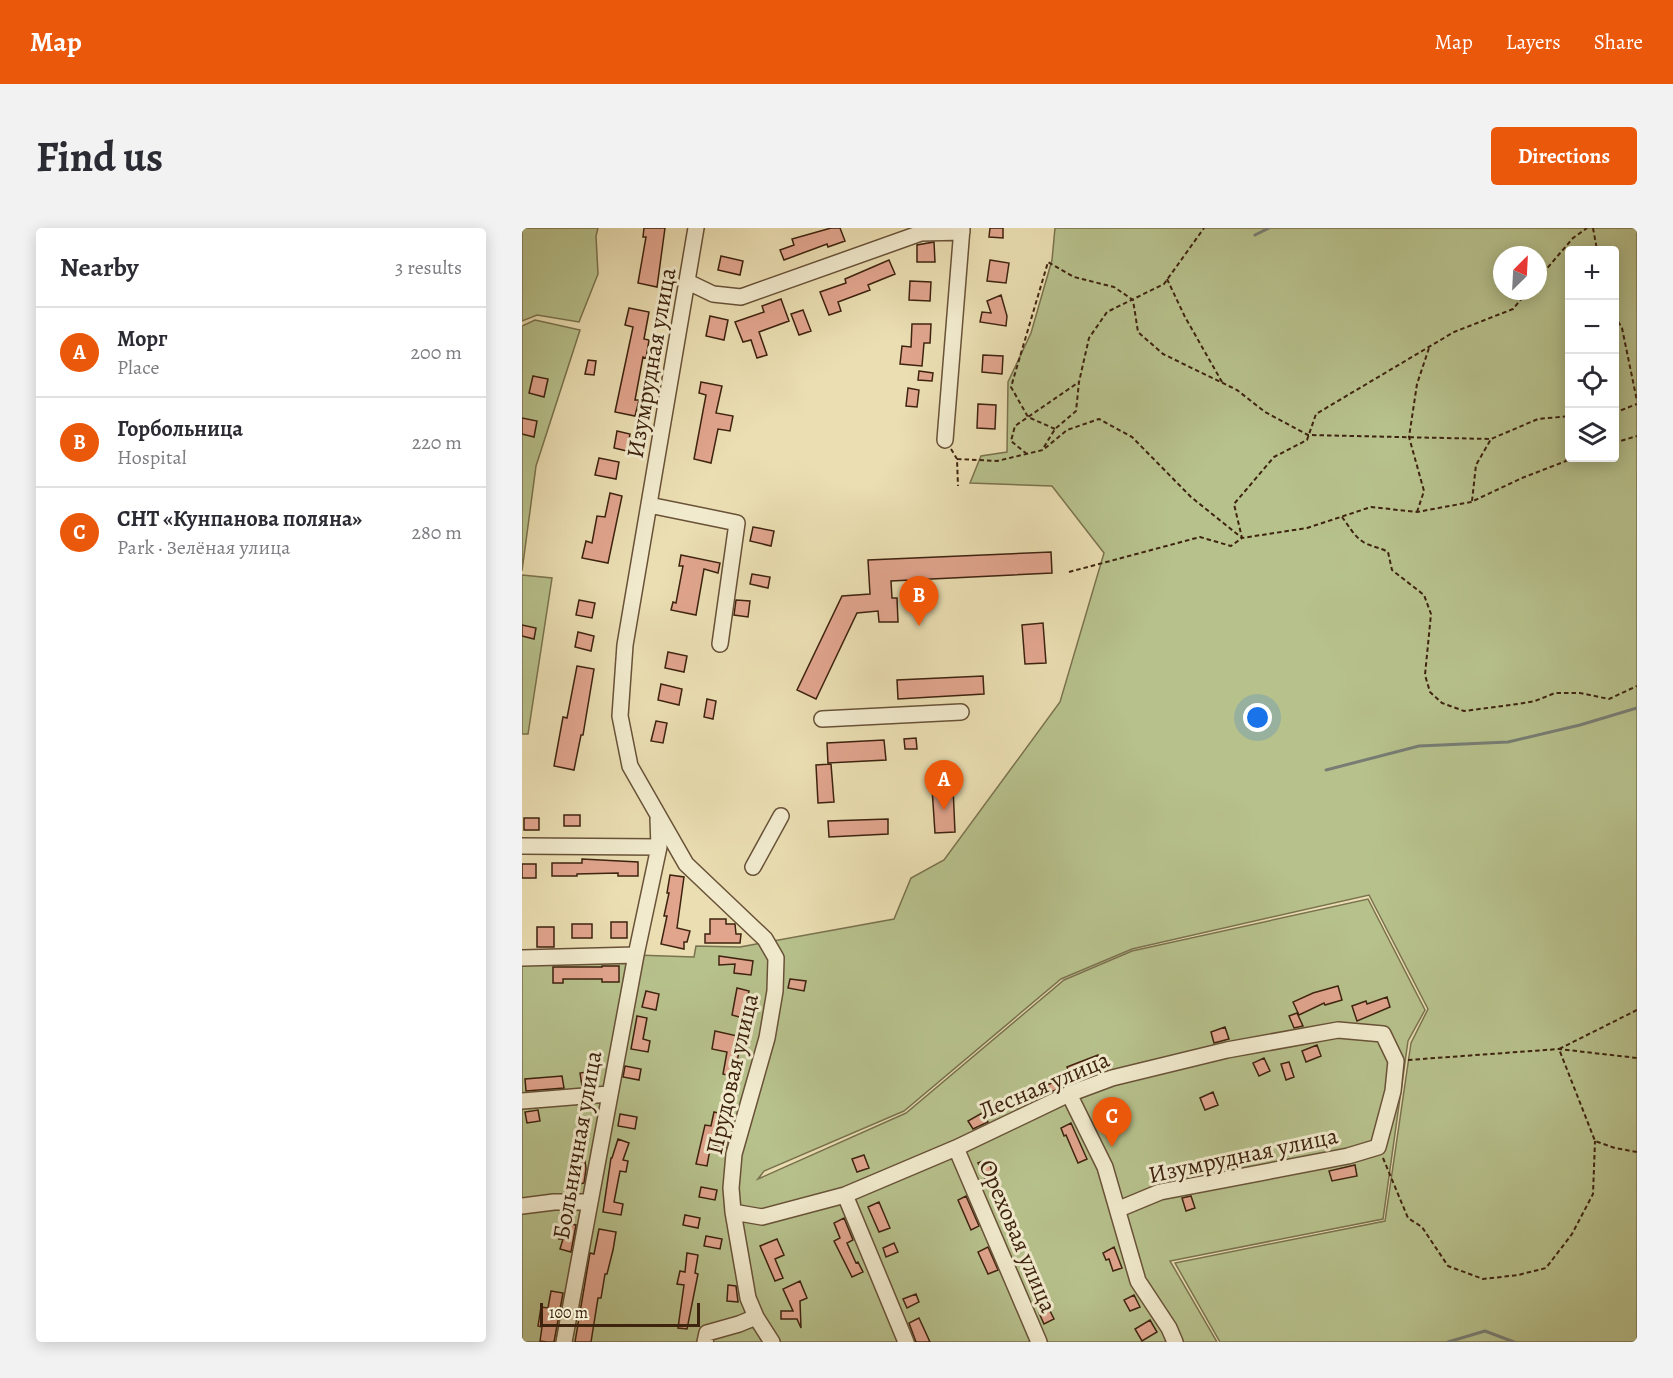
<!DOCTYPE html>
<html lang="en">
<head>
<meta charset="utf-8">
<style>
	body { margin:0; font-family:Alegreya,serif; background:#f2f2f3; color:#2b2b33 }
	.controls { position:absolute; right:18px; top:18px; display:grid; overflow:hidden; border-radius:6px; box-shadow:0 3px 15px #0003 }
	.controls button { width:54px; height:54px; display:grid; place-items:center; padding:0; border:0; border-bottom:2px solid #e1e1e2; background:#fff; color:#2b2b33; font:30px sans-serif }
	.compass { position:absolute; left:971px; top:18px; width:54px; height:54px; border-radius:50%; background:#fff; box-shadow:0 3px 15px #0003; rotate:24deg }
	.scale { position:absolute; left:18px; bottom:15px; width:160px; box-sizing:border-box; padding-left:6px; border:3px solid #3e230f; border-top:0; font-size:16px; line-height:21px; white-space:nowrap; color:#3e230f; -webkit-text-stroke:4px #f1eacd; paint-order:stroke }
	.you { position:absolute; left:736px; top:490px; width:21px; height:21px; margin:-15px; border:4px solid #fff; border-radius:50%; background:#1a73e8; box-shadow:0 0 0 9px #1a73e833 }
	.badge { display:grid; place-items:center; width:39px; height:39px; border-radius:50%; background:#ea580c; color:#fff; font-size:20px; font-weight:700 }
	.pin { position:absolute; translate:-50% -50px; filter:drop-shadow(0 2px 3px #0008) }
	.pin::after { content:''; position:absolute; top:32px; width:21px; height:18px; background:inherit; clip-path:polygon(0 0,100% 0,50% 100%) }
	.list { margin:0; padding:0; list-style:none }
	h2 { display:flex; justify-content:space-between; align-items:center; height:78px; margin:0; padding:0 24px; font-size:26px }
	h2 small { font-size:20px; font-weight:400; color:#7c7c81 }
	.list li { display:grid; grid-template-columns:39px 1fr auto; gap:18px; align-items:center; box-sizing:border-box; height:90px; padding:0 24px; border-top:2px solid #e1e1e2 }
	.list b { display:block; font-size:22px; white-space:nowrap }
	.list p { margin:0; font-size:20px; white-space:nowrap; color:#7c7c81 }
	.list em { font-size:20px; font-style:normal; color:#7c7c81 }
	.icon { flex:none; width:33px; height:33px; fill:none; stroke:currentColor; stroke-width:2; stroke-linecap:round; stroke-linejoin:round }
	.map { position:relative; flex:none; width:1115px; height:1114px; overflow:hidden; border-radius:6px }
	header { display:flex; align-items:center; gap:36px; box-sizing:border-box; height:84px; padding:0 30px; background:#ea580c; color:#fff }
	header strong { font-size:28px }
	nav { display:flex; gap:33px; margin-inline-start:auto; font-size:21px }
	.intro { display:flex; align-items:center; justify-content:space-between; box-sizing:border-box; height:144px; padding:0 36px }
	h1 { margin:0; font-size:42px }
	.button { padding:15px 27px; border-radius:6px; background:#ea580c; color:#fff; font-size:21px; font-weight:700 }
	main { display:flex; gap:36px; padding:0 36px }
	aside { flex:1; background:#fff; border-radius:6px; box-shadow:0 3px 15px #0003 }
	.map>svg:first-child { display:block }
	.green { fill:#b7c18c; stroke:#7a724e; stroke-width:1.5; fill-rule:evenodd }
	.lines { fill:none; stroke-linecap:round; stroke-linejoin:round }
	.stream { stroke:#777d74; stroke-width:3 }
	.building { fill:#e1a58e; stroke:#3e230f; stroke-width:1.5 }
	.minor-casing { stroke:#695238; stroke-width:18 }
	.path { stroke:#3e230f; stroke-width:2; stroke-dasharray:4.5 3; stroke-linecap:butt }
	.minor { stroke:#f1eacd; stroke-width:15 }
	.labels { text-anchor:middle; stroke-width:6; stroke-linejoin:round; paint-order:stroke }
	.street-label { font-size:24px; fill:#3e230f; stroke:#f1eacd }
</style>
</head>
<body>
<header>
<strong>Map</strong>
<nav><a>Map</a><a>Layers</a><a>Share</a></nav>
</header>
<div class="intro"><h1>Find us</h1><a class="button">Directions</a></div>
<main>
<aside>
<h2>Nearby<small>3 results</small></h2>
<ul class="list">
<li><span class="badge">A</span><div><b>Морг</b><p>Place</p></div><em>200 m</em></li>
<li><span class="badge">B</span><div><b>Горбольница</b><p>Hospital</p></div><em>220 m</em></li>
<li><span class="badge">C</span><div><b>СНТ «Кунпанова поляна»</b><p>Park · Зелёная улица</p></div><em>280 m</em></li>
</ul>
</aside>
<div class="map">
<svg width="1115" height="1114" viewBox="0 0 1115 1114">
	<rect width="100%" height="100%" fill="#eadeb2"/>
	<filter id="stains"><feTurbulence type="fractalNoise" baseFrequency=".00333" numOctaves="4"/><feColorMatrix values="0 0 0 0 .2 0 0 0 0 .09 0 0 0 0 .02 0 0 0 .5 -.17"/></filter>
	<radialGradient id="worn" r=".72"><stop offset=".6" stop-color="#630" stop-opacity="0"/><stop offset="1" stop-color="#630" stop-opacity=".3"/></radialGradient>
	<path class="green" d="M0 0H76L74 8 76 46 57 94 15 87 0 93Z
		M533 0H1115V1114H698L653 1035 863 993 889 815 906 781 847 667 610 721 539 751 382 883 242 943 236 951 384 885 542 752 610 723 846 671 903 782 886 813 861 991 648 1033 695 1114H0V736L114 727 172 729 174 718 218 719 372 691 389 650 422 632 538 474 582 325 530 258 448 255 459 228 485 224 486 154 509 105 530 32ZM1048 22H1092V230H1048ZM980 27H1016V63H980Z
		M13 92 58 102 14 238 0 343V98Z
		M0 347 30 350 6 506H0Z"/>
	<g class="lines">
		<path class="stream" d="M733 7 747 0
			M804 542 897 518 986 514 1058 497 1115 480
			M926 1114 963 1103 992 1114"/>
	</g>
	<path class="building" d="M122 0H143L135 59 116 55 124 9H121Z
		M309 0H318L323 13 306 19 305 16 262 32 258 22 272 17 270 11Z
		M468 0H481V10L467 9Z
		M412 14 413 34H395V17Z
		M199 28 221 33 218 47 196 42Z
		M367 32 373 46 346 57 348 62 316 74 319 83 307 87 298 64 324 55 323 51Z
		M468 32 487 35 484 55 465 53Z
		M388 53 409 54 408 73 387 72Z
		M479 67 485 88 484 98 458 94 460 84 469 85 465 73Z
		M259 71 267 93 237 104 245 127 235 130 229 112 221 114 213 94 242 84 240 78Z
		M107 80 127 84 122 111 127 112 124 130 121 129 113 172H117L113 188 93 184 111 99 103 97Z
		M281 82 289 103 277 107 269 86Z
		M188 88 206 92 202 112 184 108Z
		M390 96H409L408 115H402L400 138 378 136 380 118 389 119Z
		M461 127 481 128 480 146 460 144Z
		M66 132 74 133 72 147 63 146Z
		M397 143 411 145 410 153 396 152Z
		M11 148 26 151 22 169 7 165Z
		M179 154 200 158 194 185 211 188 208 203 196 201 189 235 172 231 184 167 177 165Z
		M386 160 397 162 395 179 384 178Z
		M456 176 474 177 473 201 455 200Z
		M0 190 15 193 12 209 0 206Z
		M95 203 108 206 105 223 92 220Z
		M77 230 97 234 94 251 73 247Z
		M88 265 100 268 86 335 60 330 64 313 70 315 75 288 83 289Z
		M231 299 252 303 249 318 228 313Z
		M529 324 530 345 369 353 370 370H375L376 394H357L356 383 335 385 294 471 275 462 320 368 348 366 346 332Z
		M159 327 198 335 196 345 182 341 174 387 149 382 151 374 154 375 161 338H157Z
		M230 346 248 349 246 360 228 356Z
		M57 372 73 375 70 390 54 387Z
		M214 372 228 373 226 389 212 387Z
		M521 395 524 435 503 436 500 397Z
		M0 397 14 400 12 411 0 408Z
		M56 404 72 408 69 423 53 419Z
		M146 424 165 428 162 444 143 440Z
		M55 438 72 441 61 507H59L52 542 32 538 41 489 45 490Z
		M461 448 462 466 376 471 375 452Z
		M139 456 160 461 157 477 136 472Z
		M185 471 194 473 191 491 182 489Z
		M134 493 145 495 141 515 129 513Z
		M394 510 395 521H383L382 511Z
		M362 512 364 532 306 535 305 515Z
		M309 536 312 574 296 575 294 537Z
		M431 559 433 604 413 605 410 560Z
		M42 587H58V598H42Z
		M2 590H17V602H2Z
		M366 591V606L307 609 306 593Z
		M60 631 116 634V648H96V645L55 646V648H30V635H60Z
		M0 636H14V650H0Z
		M148 647 162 649 155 700 168 703 165 714H162V721L139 716 145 688H142L147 665H145Z
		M188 691H204V696H213L214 706H219L218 715H183V706H188Z
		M89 694H105V710H89Z
		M50 696H70V710H50Z
		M15 699H32V719H15Z
		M197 728 231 733 229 747 212 745 213 736 197 737Z
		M80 738H97V754H80V751H41V755H31V739H80Z
		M268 751 284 753 282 763 266 760Z
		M816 758 820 772 803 777 802 775 777 787 771 774 791 765Z
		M215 760 227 763 221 790 210 787Z
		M124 763 137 766 134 782 120 779Z
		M865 769 868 779 835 793 830 778 844 773 845 776Z
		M775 785 781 798 772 800 767 788Z
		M115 788 125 790 121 811 128 813 126 824 109 821Z
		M703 799 707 811 692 815 689 804Z
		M193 803 220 809 212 849 201 846 205 824 190 821Z
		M795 817 799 828 784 834 780 823Z
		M576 827 580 840 562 845 564 849 515 870 510 861 521 856 522 858 549 848 545 839Z
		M742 830 748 843 737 848 731 835Z
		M767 834 772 849 764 852 759 836Z
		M103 838 119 841 117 852 101 849Z
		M70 843 72 857 60 858 58 845Z
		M40 848 42 860 4 863 3 851Z
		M691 864 696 877 683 882 678 870Z
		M16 882 18 893 5 895 3 884Z
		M192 884 201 886 198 904 207 906 204 920 189 916 185 938 174 936 183 897 189 898Z
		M460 885 466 894 451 901 446 893Z
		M98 886 115 889 113 901 96 898Z
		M590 888 596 904 585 909 578 893Z
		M549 895 565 931 556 935 544 907 542 908 539 900Z
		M96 911 107 915 101 932 106 933 104 944 98 943 92 974 101 976 99 987 81 984 89 930H90Z
		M342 927 347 940 335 944 330 931Z
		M466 931 472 950 464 953 456 935Z
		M63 933 64 941 62 955 51 957 47 936Z
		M833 937 835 948 810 953 807 943Z
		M179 959 195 962 193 972 177 969Z
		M444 968 457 998 449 1002 436 972Z
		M669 968 673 980 664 983 660 970Z
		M357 974 368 1000 357 1004 346 979Z
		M484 977 493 995 485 999 476 981Z
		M163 987 178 990 176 1000 161 997Z
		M322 990 331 1012 325 1015 334 1035 336 1034 341 1044 330 1049 312 1013 318 1010 312 995Z
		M40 995 54 997 49 1024 38 1021 41 1011H37Z
		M77 1001 94 1004 91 1022 85 1046H83L79 1070H76L69 1114H53L68 1025 72 1026Z
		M184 1008 200 1011 198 1021 182 1018Z
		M255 1011 262 1027 253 1031 261 1050 253 1053 238 1018Z
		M372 1015 376 1024 364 1029 361 1020Z
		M466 1019 476 1042 466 1046 456 1024Z
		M592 1019 600 1040 591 1043 587 1031 584 1032 581 1025Z
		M165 1025 176 1027 173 1045 176 1046 165 1101 156 1100 162 1057 155 1056 158 1043 163 1044Z
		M278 1053 285 1070 278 1073 279 1100 275 1091H259V1083H271L261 1061Z
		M206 1057 214 1058 216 1074 205 1073Z
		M29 1063 41 1065 32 1114H25L18 1113 20 1099 16 1098 19 1079 26 1080Z
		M394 1066 397 1074 385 1080 381 1071Z
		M612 1067 618 1079 608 1083 602 1072Z
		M527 1081 532 1091 522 1096 517 1085Z
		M397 1090 408 1114H394L387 1095Z
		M628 1092 635 1104 620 1113 613 1101Z"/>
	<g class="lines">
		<g class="minor-casing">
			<path id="minor" d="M174 0 103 417 98 488 108 538 164 636 243 711 254 730 253 763 245 810 212 926 209 960 211 984 226 1070 234 1089 217 1096 185 1105 183 1114
				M166 54 191 66 219 69 399 5 440 4
				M423 212 440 0
				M127 277 215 295 198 416
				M300 491 439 484
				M0 618 137 619
				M231 639 259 588
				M0 730 114 727
				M547 866 583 939 616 1053 647 1100 653 1114
				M0 873 87 866
				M434 920 517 1114
				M323 967 384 1114
				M0 978 32 974H67
				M211 984 240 989 323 967 434 920 547 866 590 850 705 822 816 802 861 806 874 833 871 863 856 919 826 928 638 964 597 981
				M234 1089 250 1114
				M42 1114 114 727 137 619 136 591"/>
		</g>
		<path class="path" d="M1071 0 1075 22
			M645 51 663 89 700 154
			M1016 51 1051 10 1065 0
			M1092 87 1100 100 1115 173
			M1092 185 1115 176
			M533 201 506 189 489 159 526 34 552 49 592 59 611 72 616 104 641 126 715 162 743 184 786 207 969 211 1016 191 1048 188
			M1092 215 1115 208
			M522 219 533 201 554 183 557 154 567 110 585 84 642 56 682 0
			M429 221 435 231 436 258
			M505 226 489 213 493 198 557 154
			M435 231 475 233 521 222 545 202 577 191 610 209 669 269 720 310 785 300 849 279 895 284 949 274 1000 250 1044 233 1048 222
			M950 273 954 237 969 211
			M895 284 902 263 887 209 895 156 907 120
			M820 289C827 298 833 310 843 315 851 319 859 320 866 324L870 342 902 367 909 386 903 447 908 464 920 475 942 483 996 476 1013 473 1033 465H1058L1087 471 1115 458
			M547 344 678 309 709 318 720 310 712 276 752 229 785 212 794 186 932 104 991 81 1006 63
			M1115 782 1037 821 1073 913 1093 920 1115 924
			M886 832 1037 821 1115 830
			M861 930 886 990 900 999 926 1038 961 1051 996 1047 1024 1040 1050 1006 1071 966 1073 913"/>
		<use href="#minor" class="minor"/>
	</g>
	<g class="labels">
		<g class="street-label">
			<text transform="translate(129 135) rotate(-80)" y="8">Изумрудная улица</text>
			<text transform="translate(210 846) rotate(-77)" y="8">Прудовая улица</text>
			<text transform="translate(522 857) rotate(-23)" y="8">Лесная улица</text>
			<text transform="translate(55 917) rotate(-80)" y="8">Больничная улица</text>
			<text transform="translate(721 927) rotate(-12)" y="8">Изумрудная улица</text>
			<text transform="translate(496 1008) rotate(67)" y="8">Ореховая улица</text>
		</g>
	</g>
	<rect width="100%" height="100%" filter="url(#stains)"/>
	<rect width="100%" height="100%" fill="url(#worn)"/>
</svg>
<div class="controls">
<button>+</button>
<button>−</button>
<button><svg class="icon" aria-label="locate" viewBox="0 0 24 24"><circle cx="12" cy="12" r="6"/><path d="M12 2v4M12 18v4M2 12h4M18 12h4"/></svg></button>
<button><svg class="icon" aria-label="layers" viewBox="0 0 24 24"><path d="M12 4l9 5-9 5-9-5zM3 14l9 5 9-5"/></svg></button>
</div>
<svg class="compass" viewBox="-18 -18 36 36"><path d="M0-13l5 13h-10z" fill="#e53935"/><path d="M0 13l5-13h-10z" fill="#7c7c81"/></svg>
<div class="scale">100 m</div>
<div class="you"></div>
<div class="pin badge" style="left:422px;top:582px">A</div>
<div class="pin badge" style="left:397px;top:398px">B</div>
<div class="pin badge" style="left:590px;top:919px">C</div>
</div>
</main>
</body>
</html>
